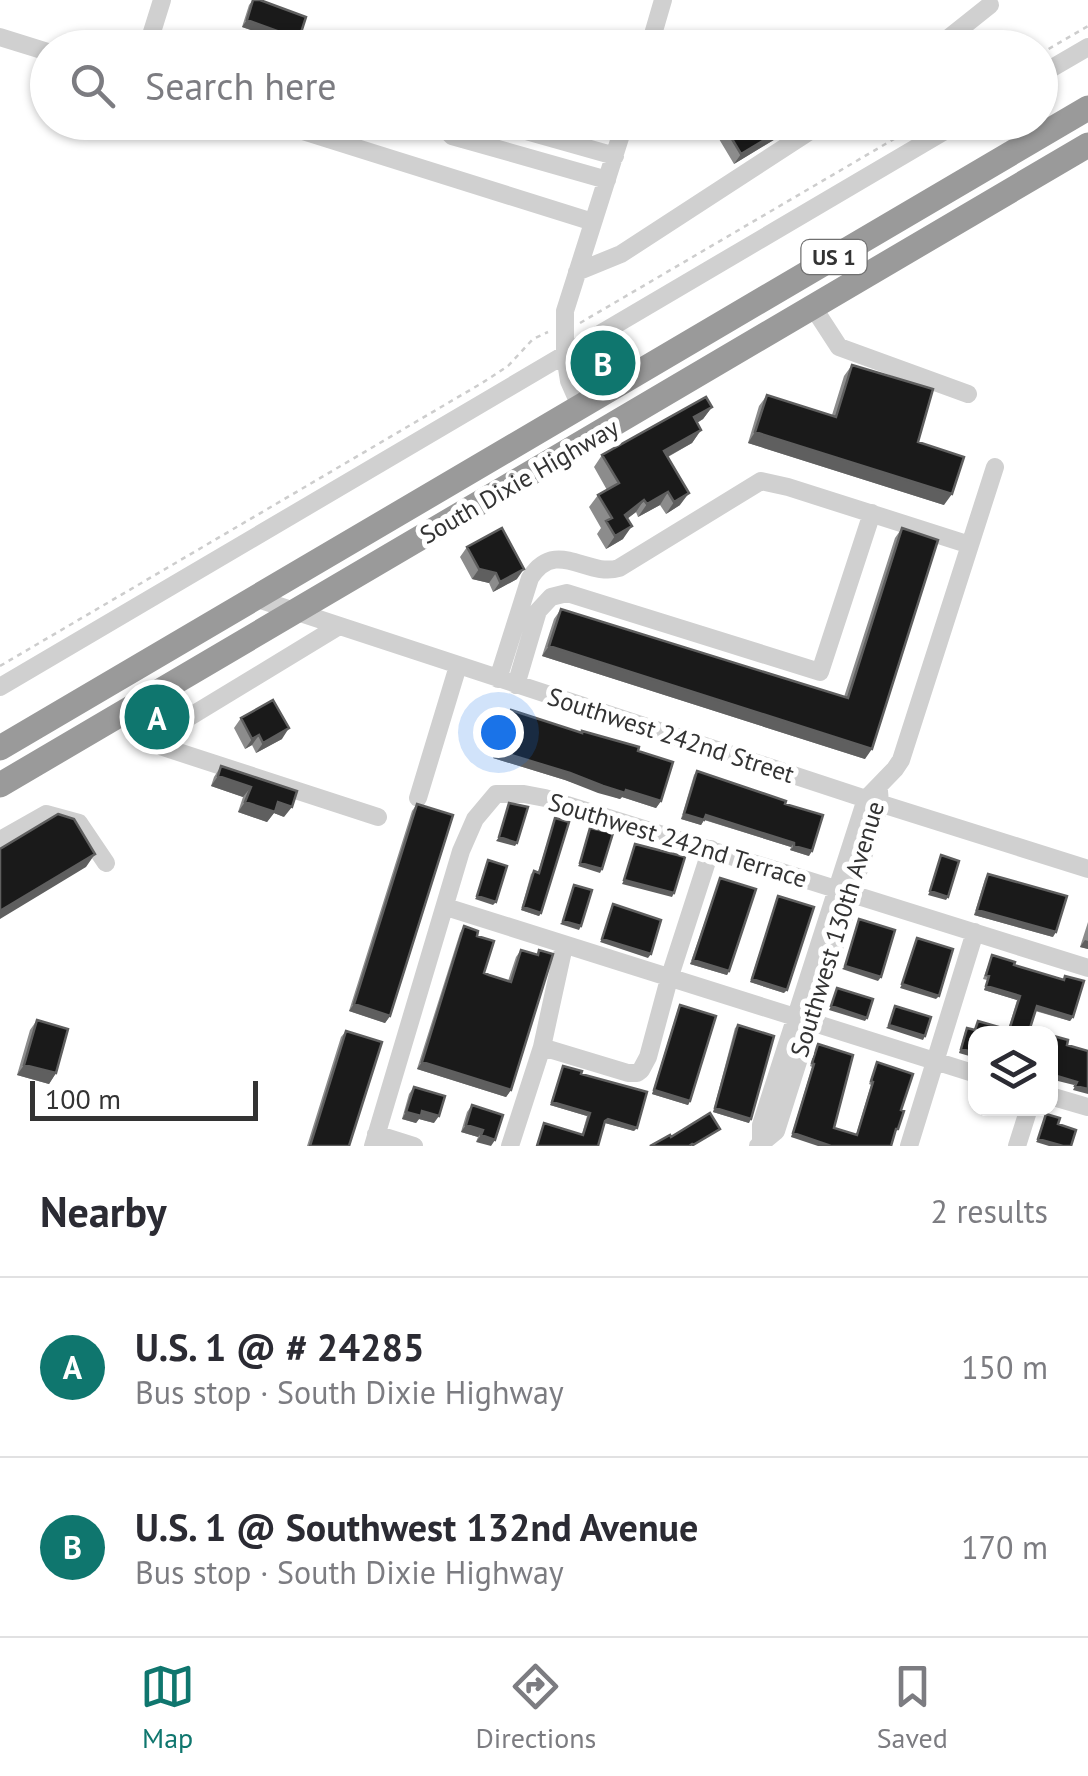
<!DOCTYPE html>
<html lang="en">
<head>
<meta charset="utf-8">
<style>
	body { margin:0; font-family:"PT Sans",sans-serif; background:#f7f7f7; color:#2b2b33 }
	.controls { position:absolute; right:30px; bottom:30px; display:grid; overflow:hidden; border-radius:20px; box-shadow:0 2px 8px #0004 }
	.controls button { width:90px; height:90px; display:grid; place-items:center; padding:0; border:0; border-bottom:2px solid #e1e1e2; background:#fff; color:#2b2b33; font:50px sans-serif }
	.scale { position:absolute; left:30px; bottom:25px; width:228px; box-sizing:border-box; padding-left:10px; border:5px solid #333; border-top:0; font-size:28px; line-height:35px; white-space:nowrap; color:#333; -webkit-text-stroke:8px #fff; paint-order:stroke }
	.you { position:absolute; left:498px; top:732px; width:35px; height:35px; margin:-25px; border:8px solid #fff; border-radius:50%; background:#1a73e8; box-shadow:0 0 0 15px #1a73e833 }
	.badge { display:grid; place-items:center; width:65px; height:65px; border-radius:50%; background:#0f766e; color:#fff; font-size:32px; font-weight:700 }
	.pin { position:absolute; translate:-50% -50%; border:5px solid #fff; box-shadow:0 2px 10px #0006 }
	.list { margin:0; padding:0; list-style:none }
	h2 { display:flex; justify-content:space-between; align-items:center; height:130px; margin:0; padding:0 40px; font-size:42px }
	h2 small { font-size:32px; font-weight:400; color:#7c7c81 }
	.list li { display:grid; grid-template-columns:65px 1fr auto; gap:30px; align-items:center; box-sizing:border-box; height:180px; padding:0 40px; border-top:2px solid #e1e1e2 }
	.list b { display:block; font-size:38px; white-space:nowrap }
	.list p { margin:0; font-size:32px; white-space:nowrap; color:#7c7c81 }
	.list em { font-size:32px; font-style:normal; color:#7c7c81 }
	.icon { flex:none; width:55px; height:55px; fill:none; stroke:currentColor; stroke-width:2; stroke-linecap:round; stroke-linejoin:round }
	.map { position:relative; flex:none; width:1088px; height:1146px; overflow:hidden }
	.search { position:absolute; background:#fff; box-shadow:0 2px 8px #0004; left:30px; right:30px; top:30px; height:110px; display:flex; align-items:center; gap:25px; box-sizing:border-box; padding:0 35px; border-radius:55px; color:#7c7c81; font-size:38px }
	.sheet { height:490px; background:#fff }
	nav { display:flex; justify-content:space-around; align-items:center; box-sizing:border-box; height:140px; border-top:2px solid #e1e1e2; background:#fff; font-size:28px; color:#7c7c81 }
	nav a { display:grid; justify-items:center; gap:5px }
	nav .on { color:#0f766e }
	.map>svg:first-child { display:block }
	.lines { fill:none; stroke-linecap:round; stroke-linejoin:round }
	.path { stroke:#cdcdcd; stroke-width:2.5; stroke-dasharray:5 5; stroke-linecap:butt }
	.minor { stroke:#d0d0d0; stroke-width:18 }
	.highway { stroke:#9a9a9a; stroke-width:25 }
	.wall { fill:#8c8c8c }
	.shaded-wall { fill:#5f5f5f }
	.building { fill:#1a1a1a; stroke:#5f5f5f; stroke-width:2.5 }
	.labels { text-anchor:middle; stroke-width:10; stroke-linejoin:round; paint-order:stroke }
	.shield { fill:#fff; stroke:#707070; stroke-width:2.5 }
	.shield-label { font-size:22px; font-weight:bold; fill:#333 }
	.street-label { font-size:25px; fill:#333; stroke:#fff }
</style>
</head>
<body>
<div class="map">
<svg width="1088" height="1146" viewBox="0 0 1088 1146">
	<rect width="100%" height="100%" fill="#fff"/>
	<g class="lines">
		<path class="path" d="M1040 54 1088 26
			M580 323 923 122
			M0 666 482 383 508 366 533 339 548 332"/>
		<path class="minor" d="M0 37 48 52
			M595 47V48
			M147 48 162 0
			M649 48 663 0
			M936 48 990 5
			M1040 75 1088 47
			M274 122 593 222
			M438 122 452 136 607 180
			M494 122 615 156
			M577 272 621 254 824 122
			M813 307 839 347 968 394
			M580 406 569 381 565 355V311L625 122
			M255 598 866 799 1088 869
			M498 679 530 578C556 537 587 578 619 568L761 481 788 487 970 545
			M516 685 538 611 551 597 567 593 820 672 872 513
			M0 687 960 122
			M167 687 186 719 339 626
			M130 708 142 734 163 747 378 817
			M418 798 458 666
			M0 840 46 814 79 823 106 863
			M446 907 976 1074
			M542 1047 628 1073H637L641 1070 648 1057 669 979 711 849
			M1050 1096 1088 1107
			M376 1134 414 1146
			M761 1145V1125L866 799 895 769 901 760 995 467
			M373 1146 461 851 475 819 496 794H524L545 798 1088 968
			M510 1146 542 1047 564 946
			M758 1146 776 1131 880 803 879 791
			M909 1146 975 932
			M1017 1146 1029 1108"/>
		<path class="highway" d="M0 748 1088 108
			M0 785 1088 145"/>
	</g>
	<path class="wall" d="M253 0 294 45 242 27 249 5Z
		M722 122H781L777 138 734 164 719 139 726 128Z
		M852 365 918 442 944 505 748 443 759 406 767 395 832 415 844 376Z
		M712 407 703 419 697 423 701 430 692 443 668 457 680 505 666 514 660 505 638 517 636 512 627 519 623 539 606 549 597 534 601 528 589 507 598 495 607 490 594 467 602 455Z
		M902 528 865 759 542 656 554 619 561 609 844 697 895 538Z
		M467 547 517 579 493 592 489 583 472 579 460 557Z
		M511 710 638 751 661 801 656 808 622 797 620 799 565 780 493 758 506 717Z
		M241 718 282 739 256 753 252 745 245 749 234 728Z
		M221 766 284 817 274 813 267 822 238 812 243 797 211 786 214 777Z
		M697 771 785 804 809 856 790 850 791 847 704 820 701 825 681 819 694 775Z
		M417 804 390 1016 385 1023 349 1011 412 811Z
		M555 818 541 913 539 916 521 910 531 874 534 871 538 872Z
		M988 874 1053 937 974 915 985 879Z
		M720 878 729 971 727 975 690 964Z
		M778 896 784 993 750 982Z
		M1088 922V949L1080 947Z
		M464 926 477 936 484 973 508 981 516 957 521 950 536 955 539 950 511 1090 506 1097 417 1069 460 933Z
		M992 955 1014 965 1063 979 1065 976 1073 1017 1070 1021 1035 1011 1030 1028 959 1053 965 1032 967 1028 974 1030 978 1021 1008 1030 1017 1000 984 990 987 980 983 979Z
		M680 1005 690 1101 688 1105 652 1094 678 1009Z
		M37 1020 56 1073 49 1084 17 1075 30 1030Z
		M738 1025 749 1123 713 1112 735 1028Z
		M346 1031 349 1146H307L341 1037Z
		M818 1044 834 1128 856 1135 871 1085 869 1084 877 1062 901 1110 898 1129 895 1132 891 1146 791 1137 812 1067 810 1066Z
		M563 1066 581 1074 634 1131 605 1123 598 1146H536L544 1123 582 1134 587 1116 550 1105Z
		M414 1087 434 1123 419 1119 416 1123 402 1119 409 1094Z
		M472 1105 503 1115 476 1142 478 1137 461 1132 467 1112Z"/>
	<path class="shaded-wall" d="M247 20 299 39 294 45 242 27Z
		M784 128 777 138 734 164 741 154Z
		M712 407 703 419 685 430 694 417Z
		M701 430 692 443 656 463 664 451Z
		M755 432 952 494 944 505 748 443Z
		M668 492 660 505 638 517 647 504Z
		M689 493 680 505 666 514 674 502Z
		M644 500 636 512 616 527 625 515Z
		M632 526 623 539 606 549 615 536Z
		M479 569 496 573 489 583 472 579Z
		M524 569 517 579 493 592 500 582Z
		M549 646 872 749 865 759 542 656Z
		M289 728 282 739 256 753 263 743Z
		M259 735 252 745 245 749 252 739Z
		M498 751 626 790 661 801 656 808 622 797 620 799 598 793 565 780 493 758Z
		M218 776 251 787 243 797 211 786Z
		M245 802H278L292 807 284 817 274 813 267 822 238 812Z
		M684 814 704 820 701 825 681 819Z
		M706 815 794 843 791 847 702 819Z
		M499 837 517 843 515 846 496 841Z
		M794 846 812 851 809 856 790 850Z
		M95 854 86 867 0 919V911Z
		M580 863 602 869 600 873 578 866Z
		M624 880 674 893 672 897 622 884Z
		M930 891 948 897 946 900 928 895Z
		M477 896 496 902 493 905 475 899Z
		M523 907 541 913 539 916 521 910Z
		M977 910 1056 932 1053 937 974 915Z
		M563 921 581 926 579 930 560 924Z
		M602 939 651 954 648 958 600 942Z
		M1085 940 1088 941V949L1080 947Z
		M693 960 729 971 727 975 690 964Z
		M845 966 881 977 878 981 842 969Z
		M752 979 787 990 784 993 750 982Z
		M902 984 939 996 936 999 900 988Z
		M986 986 1020 996 1017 1000 984 990Z
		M354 1004 390 1016 385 1023 349 1011Z
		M831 1006 867 1018 865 1021 829 1010Z
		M1037 1006 1073 1017 1070 1021 1034 1010Z
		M889 1025 925 1036 923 1040 886 1028Z
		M961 1049 976 1053V1058L959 1053Z
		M422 1062 511 1090 506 1097 417 1069Z
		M24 1065 56 1073 49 1084 17 1075Z
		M1050 1074 1077 1082 1074 1085 1050 1079Z
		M1075 1086 1088 1089V1094L1073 1090Z
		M654 1090 690 1101 688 1105 652 1094Z
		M552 1102 590 1113 587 1116 550 1105Z
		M715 1108 751 1119 749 1123 713 1112Z
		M422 1111 439 1116 434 1123 419 1119 416 1123 402 1119 406 1112Z
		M608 1119 637 1128 634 1131 605 1123Z
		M466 1125 483 1130 478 1137 461 1132Z
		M793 1133 831 1146H818L791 1137Z
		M481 1135 495 1140 491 1146 476 1142Z
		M1038 1139 1063 1146H1049L1036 1142Z"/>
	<path class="building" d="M253 0H260L306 17 299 39 247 20Z
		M736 122H781L784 128 741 154 726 129Z
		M852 365 933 389 918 442 964 457 952 494 755 432 767 395 836 417Z
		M706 397 712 407 694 417 701 430 664 451 689 493 674 502 668 492 647 504 644 500 625 515 632 526 615 536 606 521 612 518 598 495 619 483 602 455Z
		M502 528 524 569 500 582 496 573 479 569 467 547Z
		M902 528 938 540 872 749 549 646 561 609 848 698Z
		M273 700 289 728 263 743 259 735 252 739 241 718Z
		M511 710 582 733V731L639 747 638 751 673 762 661 801 626 790 625 793 603 786 570 773 498 751Z
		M221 766 297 791 292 807 278 802 275 812 245 802 251 787 218 776Z
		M697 771 786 801 785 804 823 815 812 851 794 846V843L706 815 704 820 684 814Z
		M509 803 528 807 517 843 499 837Z
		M417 804 453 815 390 1016 354 1004Z
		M58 814 74 819 95 854 0 911V849Z
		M555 818 569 822 541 913 523 907 534 871 539 873Z
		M590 828 613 833 602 869 580 863Z
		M635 844 685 857 674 893 624 880Z
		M941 855 959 861 948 897 930 891Z
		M488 860 507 866 496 902 477 896Z
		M988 874 1067 896 1056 932 977 910Z
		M720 878 756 889 729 971 693 960Z
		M574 885 592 890 581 926 563 921Z
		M778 896 814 907 787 990 752 979Z
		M613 904 661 920 651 954 602 939Z
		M859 919 895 930 881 977 845 966Z
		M464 926 478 931 477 936 494 941 484 973 489 975 511 982 521 950 538 955 539 950 553 954 511 1090 422 1062Z
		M917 938 953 949 939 996 902 984Z
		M992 955 1015 962 1014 965 1064 980 1065 976 1084 981 1073 1017 1037 1006 1030 1028 1047 1034H976V1053L961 1049 967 1028 975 1030 978 1021 1009 1030 1011 1024 1020 996 986 986 989 976 986 975Z
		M837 988 873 999 867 1018 831 1006Z
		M680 1005 716 1016 690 1101 654 1090Z
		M895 1006 931 1017 925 1036 889 1025Z
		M37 1020 68 1029 56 1073 24 1065Z
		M738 1025 774 1036 751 1119 715 1108Z
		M346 1031 382 1042 349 1146H310Z
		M1050 1035 1068 1040 1067 1045 1088 1051V1089L1075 1086 1077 1082 1050 1074Z
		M818 1044 853 1055 834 1128 857 1135 873 1082 871 1081 877 1062 913 1074 901 1110 904 1111 898 1129H896L891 1146H831L793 1133 814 1064 812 1063Z
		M563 1066 582 1071 581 1074 647 1092 637 1128 608 1119 605 1121 598 1146H537L544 1123 583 1135 590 1113 552 1102Z
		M414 1087 445 1096 439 1116 422 1111 421 1116 406 1112Z
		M472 1105 503 1115 495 1140 481 1135 483 1130 466 1125Z
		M710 1113 720 1129 693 1145 692 1144 689 1146H650L670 1135 671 1137Z
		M1046 1114 1060 1118 1058 1124 1076 1130 1071 1146H1063L1038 1139Z"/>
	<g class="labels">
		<rect class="shield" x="801.5" y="240" width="65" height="34" rx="8"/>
		<g class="shield-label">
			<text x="834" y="265">US 1</text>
		</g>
		<g class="street-label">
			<text transform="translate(519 481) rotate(-30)" y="9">South Dixie Highway</text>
			<text transform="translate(671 735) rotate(18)" y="9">Southwest 242nd Street</text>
			<text transform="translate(678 840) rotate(17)" y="9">Southwest 242nd Terrace</text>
			<text transform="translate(837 929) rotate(-73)" y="9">Southwest 130th Avenue</text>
		</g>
	</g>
</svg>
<div class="controls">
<button><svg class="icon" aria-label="layers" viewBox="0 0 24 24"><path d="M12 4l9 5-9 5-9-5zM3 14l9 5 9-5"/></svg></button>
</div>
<div class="scale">100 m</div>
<div class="you"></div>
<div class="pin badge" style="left:157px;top:717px">A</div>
<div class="pin badge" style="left:603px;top:363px">B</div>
<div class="search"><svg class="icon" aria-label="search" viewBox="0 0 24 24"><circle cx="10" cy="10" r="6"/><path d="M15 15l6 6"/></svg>Search here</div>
</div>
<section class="sheet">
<h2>Nearby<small>2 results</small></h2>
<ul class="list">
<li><span class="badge">A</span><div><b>U.S. 1 @ # 24285</b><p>Bus stop · South Dixie Highway</p></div><em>150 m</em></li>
<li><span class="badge">B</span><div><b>U.S. 1 @ Southwest 132nd Avenue</b><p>Bus stop · South Dixie Highway</p></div><em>170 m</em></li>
</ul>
</section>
<nav>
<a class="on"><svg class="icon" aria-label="map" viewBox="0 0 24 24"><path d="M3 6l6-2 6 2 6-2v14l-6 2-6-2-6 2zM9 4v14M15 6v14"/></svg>Map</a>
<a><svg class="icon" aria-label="directions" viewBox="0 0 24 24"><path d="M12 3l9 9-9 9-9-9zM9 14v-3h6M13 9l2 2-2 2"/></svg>Directions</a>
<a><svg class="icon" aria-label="saved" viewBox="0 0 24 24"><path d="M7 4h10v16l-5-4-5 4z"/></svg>Saved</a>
</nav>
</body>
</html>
